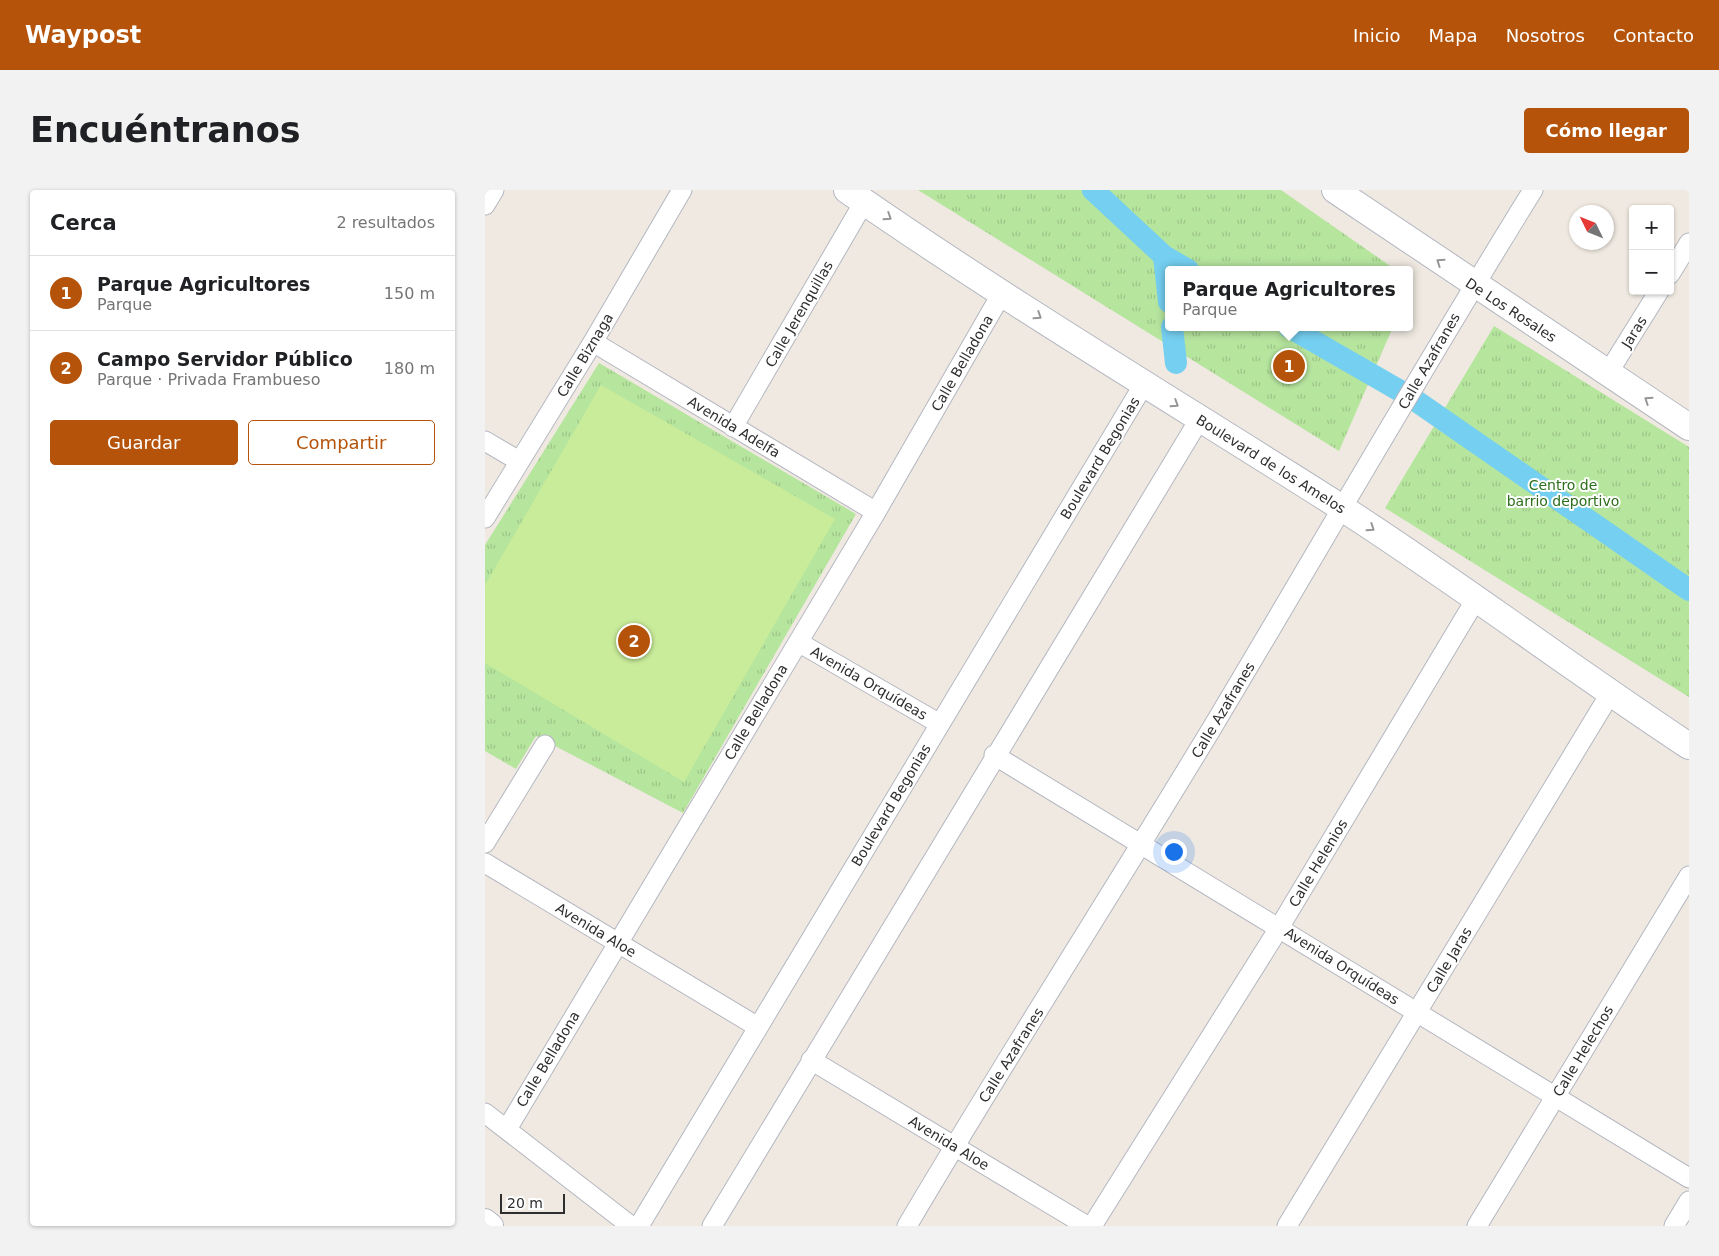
<!DOCTYPE html>
<html lang="es">
<head>
<meta charset="utf-8">
<style>
	body { margin:0; font-family:"DejaVu Sans",sans-serif; background:#f2f2f2; color:#202124 }
	.controls { position:absolute; right:15px; top:15px; display:grid; overflow:hidden; border-radius:5px; box-shadow:0 1px 4px #0004 }
	.controls button { width:45px; height:45px; display:grid; place-items:center; padding:0; border:0; border-bottom:1px solid #e0e0e0; background:#fff; color:#202124; font:25px sans-serif }
	.compass { position:absolute; left:1084px; top:15px; width:45px; height:45px; border-radius:50%; background:#fff; box-shadow:0 1px 4px #0004; rotate:313deg }
	.scale { position:absolute; left:15px; bottom:12px; width:65px; box-sizing:border-box; padding-left:5px; border:2px solid #2e2e2e; border-top:0; font-size:14px; line-height:18px; white-space:nowrap; color:#2e2e2e; -webkit-text-stroke:4px #fff; paint-order:stroke }
	.you { position:absolute; left:688px; top:661px; width:18px; height:18px; margin:-12px; border:4px solid #fff; border-radius:50%; background:#1a73e8; box-shadow:0 0 0 8px #1a73e833 }
	.badge { display:grid; place-items:center; width:32px; height:32px; border-radius:50%; background:#b45309; color:#fff; font-size:16px; font-weight:700 }
	.pin { position:absolute; translate:-50% -50%; border:2px solid #fff; box-shadow:0 1px 5px #0006 }
	.popup { position:absolute; left:680px; top:76px; width:248px; height:65px; box-sizing:border-box; display:grid; place-content:center; border-radius:5px; background:#fff; filter:drop-shadow(0 1px 4px #0005); font-size:16px; white-space:nowrap; color:#757577 }
	.popup b { font-size:19px; color:#202124 }
	.popup::after { content:''; position:absolute; left:50%; top:100%; margin-left:-10px; border:10px solid transparent; border-top-color:#fff }
	.list { margin:0; padding:0; list-style:none }
	h2 { display:flex; justify-content:space-between; align-items:center; height:65px; margin:0; padding:0 20px; font-size:21px }
	h2 small { font-size:16px; font-weight:400; color:#757577 }
	.list li { display:grid; grid-template-columns:32px 1fr auto; gap:15px; align-items:center; box-sizing:border-box; height:75px; padding:0 20px; border-top:1px solid #e0e0e0 }
	.list b { display:block; font-size:19px; white-space:nowrap }
	.list p { margin:0; font-size:16px; white-space:nowrap; color:#757577 }
	.list em { font-size:16px; font-style:normal; color:#757577 }
	.actions { display:flex; gap:10px; padding:15px 20px }
	.actions a { flex:1; padding:11px 0; border:1px solid #b45309; border-radius:5px; text-align:center; font-size:18px; color:#b45309 }
	.actions .main { background:#b45309; color:#fff }
	.map { position:relative; flex:none; width:1204px; height:1036px; overflow:hidden; border-radius:5px }
	header { display:flex; align-items:center; gap:30px; box-sizing:border-box; height:70px; padding:0 25px; background:#b45309; color:#fff }
	header strong { font-size:24px }
	nav { display:flex; gap:28px; margin-inline-start:auto; font-size:18px }
	.intro { display:flex; align-items:center; justify-content:space-between; box-sizing:border-box; height:120px; padding:0 30px }
	h1 { margin:0; font-size:35px }
	.button { padding:12px 22px; border-radius:5px; background:#b45309; color:#fff; font-size:18px; font-weight:700 }
	main { display:flex; gap:30px; padding:0 30px }
	aside { flex:1; background:#fff; border-radius:5px; box-shadow:0 1px 4px #0004 }
	.map>svg:first-child { display:block }
	.park { fill:url(#park-tufts) }
	.pitch { fill:#c9ec9a }
	.lines { fill:none; stroke-linecap:round; stroke-linejoin:round }
	.canal { stroke:#75cff0; stroke-width:22 }
	.minor-casing { stroke:#b4b7c1; stroke-width:21 }
	.tertiary-casing { stroke:#b4b7c1; stroke-width:26 }
	.secondary-casing { stroke:#b4b7c1; stroke-width:28 }
	.minor { stroke:#fff; stroke-width:19 }
	.tertiary { stroke:#fff; stroke-width:24 }
	.secondary { stroke:#fff; stroke-width:26 }
	.oneway { stroke:#969696 }
	.labels { text-anchor:middle; stroke-width:4; stroke-linejoin:round; paint-order:stroke }
	.street-label { font-size:14px; fill:#2e2e2e; stroke:#fff }
	.park-label { font-size:14px; fill:#2c6e1b; stroke:#fff }
</style>
</head>
<body>
<header>
<strong>Waypost</strong>
<nav><a>Inicio</a><a>Mapa</a><a>Nosotros</a><a>Contacto</a></nav>
</header>
<div class="intro"><h1>Encuéntranos</h1><a class="button">Cómo llegar</a></div>
<main>
<aside>
<h2>Cerca<small>2 resultados</small></h2>
<ul class="list">
<li><span class="badge">1</span><div><b>Parque Agricultores</b><p>Parque</p></div><em>150 m</em></li>
<li><span class="badge">2</span><div><b>Campo Servidor Público</b><p>Parque · Privada Frambueso</p></div><em>180 m</em></li>
</ul>
<div class="actions"><a class="main">Guardar</a><a>Compartir</a></div>
</aside>
<div class="map">
<svg width="1204" height="1036" viewBox="0 0 1204 1036">
	<defs>
		<pattern id="park-tufts" width="24" height="20" patternUnits="userSpaceOnUse" patternTransform="scale(1.25)"><rect width="24" height="20" fill="#b6e59e"/><path d="M3 7l-1-3M5 7V3M7 7l1-3M15 17l-1-3M17 17v-4M19 17l1-3" fill="none" stroke="#9dc588"/></pattern>
	</defs>
	<rect width="100%" height="100%" fill="#efe9e1"/>
	<path class="park" d="M433 0H796L911 80H684V137H908L854 261Z
		M1009 136 1204 257V507L900 318Z
		M114 173 371 324 198 623 51 546 31 579 0 561V355Z"/>
	<path class="pitch" d="M116 195 350 329 199 592 0 473V395Z"/>
	<g class="lines">
		<path class="canal" d="M608 0 679 66 684 112
			M679 66 703 80
			M687 137 691 173
			M804 137 924 206 1204 400"/>
		<g class="minor-casing">
			<path id="minor" d="M0 15 9 0
				M1185 84 1204 53
				M108 152 391 322
				M1123 183 1174 101
				M248 237 379 12
				M0 251 34 271
				M0 328 108 152 197 0
				M313 452 455 534
				M509 565 1204 988
				M0 653 60 555
				M0 673 273 837
				M326 870 602 1036
				M0 923 146 1036
				M22 939 391 322 517 103
				M154 1036 659 194
				M227 1036 714 230
				M422 1036C521 868 626 705 727 538 834 359 938 177 1048 0
				M607 1036 794 738 991 409
				M802 1036 1125 504
				M992 1036 1204 686
				M1189 1036 1204 1011"/>
		</g>
		<g class="tertiary-casing">
			<path id="tertiary" d="M0 1031 6 1036"/>
		</g>
		<g class="secondary-casing">
			<path id="secondary" d="M362 0C523 112 692 213 857 318 975 394 1087 479 1204 556
				M850 0 1204 237"/>
		</g>
		<use href="#minor" class="minor"/>
		<use href="#tertiary" class="tertiary"/>
		<use href="#secondary" class="secondary"/>
	</g>
	<defs><path id="oneway-chevron" d="M-2-3.5L2.5 0L-2 3.5" fill="none" stroke-width="1.6" stroke-linecap="round" stroke-linejoin="round" transform="scale(1.25)"/></defs>
	<g class="oneway">
		<use href="#oneway-chevron" transform="translate(403 27) rotate(33)"/>
		<use href="#oneway-chevron" transform="translate(955 72) rotate(-146)"/>
		<use href="#oneway-chevron" transform="translate(553 126) rotate(33)"/>
		<use href="#oneway-chevron" transform="translate(1163 210) rotate(-146)"/>
		<use href="#oneway-chevron" transform="translate(690 214) rotate(33)"/>
		<use href="#oneway-chevron" transform="translate(886 338) rotate(34)"/>
	</g>
	<g class="labels">
		<g class="street-label">
			<text transform="translate(1026 120) rotate(33)" y="5">De Los Rosales</text>
			<text transform="translate(314 124) rotate(-60)" y="5">Calle Jerenquillas</text>
			<text transform="translate(1149 142) rotate(-58)" y="5">Jaras</text>
			<text transform="translate(100 165) rotate(-59)" y="5">Calle Biznaga</text>
			<text transform="translate(944 171) rotate(-60)" y="5">Calle Azafranes</text>
			<text transform="translate(477 173) rotate(-60)" y="5">Calle Belladona</text>
			<text transform="translate(249 237) rotate(31)" y="5">Avenida Adelfa</text>
			<text transform="translate(615 268) rotate(-59)" y="5">Boulevard Begonias</text>
			<text transform="translate(786 274) rotate(32)" y="5">Boulevard de los Amelos</text>
			<text transform="translate(384 493) rotate(30)" y="5">Avenida Orquídeas</text>
			<text transform="translate(738 520) rotate(-59)" y="5">Calle Azafranes</text>
			<text transform="translate(271 522) rotate(-59)" y="5">Calle Belladona</text>
			<text transform="translate(406 615) rotate(-59)" y="5">Boulevard Begonias</text>
			<text transform="translate(833 673) rotate(-59)" y="5">Calle Helenios</text>
			<text transform="translate(111 740) rotate(31)" y="5">Avenida Aloe</text>
			<text transform="translate(964 770) rotate(-59)" y="5">Calle Jaras</text>
			<text transform="translate(857 776) rotate(32)" y="5">Avenida Orquídeas</text>
			<text transform="translate(1098 861) rotate(-59)" y="5">Calle Helechos</text>
			<text transform="translate(526 865) rotate(-58)" y="5">Calle Azafranes</text>
			<text transform="translate(63 869) rotate(-59)" y="5">Calle Belladona</text>
			<text transform="translate(464 953) rotate(31)" y="5">Avenida Aloe</text>
		</g>
		<g class="park-label">
			<text x="1078" y="300">Centro de<tspan x="1078" dy="16">barrio deportivo</tspan></text>
		</g>
	</g>
</svg>
<div class="controls">
<button>+</button>
<button>−</button>
</div>
<svg class="compass" viewBox="-18 -18 36 36"><path d="M0-13l5 13h-10z" fill="#e53935"/><path d="M0 13l5-13h-10z" fill="#757577"/></svg>
<div class="scale">20 m</div>
<div class="you"></div>
<div class="pin badge" style="left:804px;top:176px">1</div>
<div class="popup"><b>Parque Agricultores</b>Parque</div>
<div class="pin badge" style="left:149px;top:451px">2</div>
</div>
</main>
</body>
</html>
